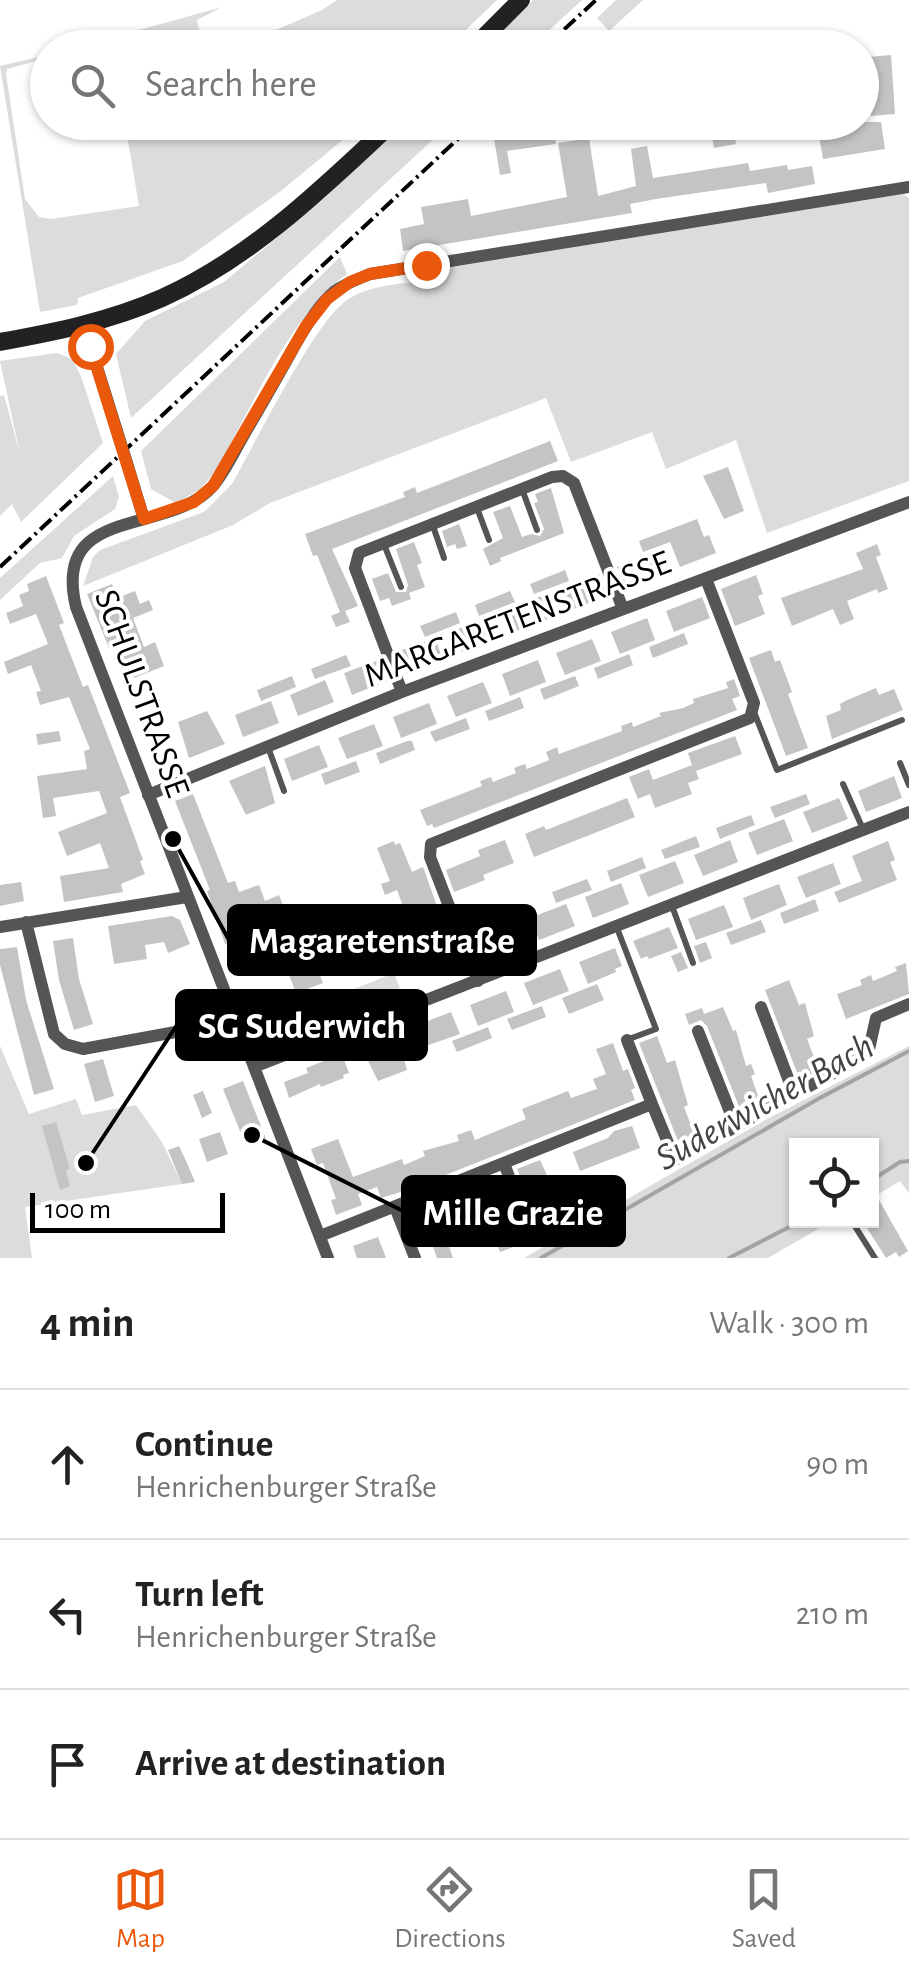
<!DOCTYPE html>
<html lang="en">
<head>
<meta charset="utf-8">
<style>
	body { margin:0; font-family:"Alegreya Sans",sans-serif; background:#f6f6f6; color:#222 }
	.controls { position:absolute; right:30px; bottom:30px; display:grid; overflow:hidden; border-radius:0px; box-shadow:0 2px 8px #0004 }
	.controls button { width:90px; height:90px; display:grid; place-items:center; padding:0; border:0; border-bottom:2px solid #e0e0e0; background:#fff; color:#222; font:50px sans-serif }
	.scale { position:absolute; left:30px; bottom:25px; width:195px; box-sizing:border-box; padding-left:10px; border:5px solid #000; border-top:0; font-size:28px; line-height:35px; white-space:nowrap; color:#000; -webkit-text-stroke:8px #fff; paint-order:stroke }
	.stop { position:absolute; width:30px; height:30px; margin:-22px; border:8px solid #ea580c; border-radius:50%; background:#fff }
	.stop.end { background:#ea580c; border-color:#fff; box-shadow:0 2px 10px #0008 }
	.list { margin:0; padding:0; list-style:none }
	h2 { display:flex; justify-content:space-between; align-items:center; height:130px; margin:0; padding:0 40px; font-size:42px }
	h2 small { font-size:32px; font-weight:400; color:#767676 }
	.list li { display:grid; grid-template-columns:65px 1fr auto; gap:30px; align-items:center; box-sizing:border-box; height:150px; padding:0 40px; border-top:2px solid #e0e0e0 }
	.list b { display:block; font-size:38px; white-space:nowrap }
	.list p { margin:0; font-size:32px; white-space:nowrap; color:#767676 }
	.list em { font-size:32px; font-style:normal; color:#767676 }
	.icon { flex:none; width:55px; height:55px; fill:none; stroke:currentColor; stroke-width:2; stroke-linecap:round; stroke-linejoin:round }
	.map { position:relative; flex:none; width:909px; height:1258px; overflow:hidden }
	.search { position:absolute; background:#fff; box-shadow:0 2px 8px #0004; left:30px; right:30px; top:30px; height:110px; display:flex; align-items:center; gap:25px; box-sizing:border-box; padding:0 35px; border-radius:55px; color:#767676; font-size:38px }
	.sheet { height:580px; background:#fff }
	nav { display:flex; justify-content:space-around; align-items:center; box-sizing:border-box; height:140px; border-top:2px solid #e0e0e0; background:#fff; font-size:28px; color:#767676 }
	nav a { display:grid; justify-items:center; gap:5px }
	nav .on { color:#ea580c }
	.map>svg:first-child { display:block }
	.green { fill:#dcdcdc }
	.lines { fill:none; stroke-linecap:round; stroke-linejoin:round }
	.stream { stroke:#a3a3a3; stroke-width:4 }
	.building { fill:#c4c4c4 }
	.service { stroke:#555; stroke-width:6 }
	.minor { stroke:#555; stroke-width:12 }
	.secondary { stroke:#222; stroke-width:18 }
	.rail { stroke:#000; stroke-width:4; stroke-dasharray:15 5 2.5 5; stroke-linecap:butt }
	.minor-bridge { stroke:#555; stroke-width:12 }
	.route { stroke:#ea580c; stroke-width:12 }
	.labels { text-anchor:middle; stroke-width:8; stroke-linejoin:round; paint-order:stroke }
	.street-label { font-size:35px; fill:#000; stroke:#fff }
	.water-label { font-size:38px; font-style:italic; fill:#444; stroke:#fff }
	.leader { fill:none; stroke:#000; stroke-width:4 }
	.callout-dot { fill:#000; stroke:#fff; stroke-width:4 }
	.callout { fill:#000; stroke:#000; stroke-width:4 }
	.callout-label { font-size:38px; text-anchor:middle; font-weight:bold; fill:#fff }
</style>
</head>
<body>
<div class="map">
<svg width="909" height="1258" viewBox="0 0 909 1258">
	<rect width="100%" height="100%" fill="#fff"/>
	<path class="green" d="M337 0H497L448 47H237L322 10Z
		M533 0H582L531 47 483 48Z
		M616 0H643L609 31 597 18Z
		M222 7 197 20 200 34 219 47 113 48 107 43 78 47Z
		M47 55V58L7 69 6 74 25 199 39 217 51 219 139 206 125 123H363L281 191 183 261 78 298 77 305 40 312 0 66Z
		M404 123H451L131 418 116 354 145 321 224 282 327 196Z
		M903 194 909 198V481L767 533 736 440 666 469 652 432 571 462 546 398 270 503 233 525 83 586 93 557 100 550 204 512 232 484C255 444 315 321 347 300 371 284 403 284 430 280L434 270Z
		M340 257 347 274C287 320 253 405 216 471L199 490 176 503 151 489 141 451Z
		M57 353 72 359 81 376 103 443 21 522 12 504 0 516V396L4 395 20 454 0 361Z
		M113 476 119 497 115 509 74 536 62 558 40 563 0 600V578Z
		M394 973 400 988 355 1005 349 991Z
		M0 1046 29 1114 76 1099 82 1115 136 1105 162 1142 182 1184 25 1207 32 1258H0Z
		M909 1046V1193L900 1181 872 1198V1146H796V1220L832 1221 768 1258H524L767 1119Z"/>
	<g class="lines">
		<path class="stream" d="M872 1180 900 1162 909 1161
			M541 1258 818 1099 909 1051
			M729 1258 803 1220"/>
	</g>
	<path class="building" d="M891 55 895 114 871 116 868 57Z
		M815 122H881L885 149 823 159 819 135 794 140 791 127Z
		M554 132 556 144 507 151 511 173 500 175 494 138Z
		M734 132 736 144 714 148 712 136Z
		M589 138 598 196 636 186 631 149 647 146 653 178 748 163 750 171 787 165 788 170 812 166 815 184 768 193 766 183 656 199 630 204 632 213 403 251 400 229 424 224 421 207 468 199 471 216 567 197 558 143Z
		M550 441 558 461 332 549 358 606 345 611 350 622 336 627 331 616 340 612 317 555 313 556 305 534 405 497 403 492 415 487 417 493Z
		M728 467 744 511 724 519 703 476Z
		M551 488 564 533 500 558 501 561 490 566 483 549 503 538 493 512 510 506 522 537 531 534 540 536 544 529 534 503 538 502 535 494Z
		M697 519 704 537 709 535 716 553 680 567 670 542 643 552 639 541Z
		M459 524 467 546 457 549 455 544 447 547 442 531Z
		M414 542 422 563 417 565 425 587 409 593 411 599 392 606 389 598 380 601 372 579 388 573 396 592H406L408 585 396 549Z
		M877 544 881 555 876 557 888 589 878 593 877 589 847 601 854 619 840 625 833 609 792 626 781 598 863 569 856 553Z
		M653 553 662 575 626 589 617 567Z
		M565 570 569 581 534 594 530 584Z
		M599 574 607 596 571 610 563 588Z
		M756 575 763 594 758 596 765 614 735 626 721 589Z
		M46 576 64 623 59 625 83 687 88 685 130 793 120 797 143 860 140 861 145 874 121 884 123 892 64 902 60 876 109 868 100 843 67 856 58 832 107 813 99 791 53 798 56 816 43 818 37 776 87 769 84 751 90 749 69 697 40 705 36 692 41 691 31 665 8 674 4 662 48 644 36 614 10 624 6 613 23 606 19 595 29 591 27 584Z
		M112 584 117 598 135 591 140 604 149 600 153 610 133 618 144 647 155 642 164 666 134 678 127 660 121 663 114 646 109 648 87 594Z
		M510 591 515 602 479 616 475 605Z
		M544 595 553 617 516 631 508 609Z
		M702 597 710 618 674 632 666 611Z
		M456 612 460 623 425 637 420 626Z
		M489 616 498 638 462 652 453 631Z
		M647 618 655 640 620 654 611 632Z
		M684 633 688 644 653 658 649 647Z
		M435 638 443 660 407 674 399 651Z
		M592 639 601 661 565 675 556 653Z
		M771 650 775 662 780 660 792 692 788 694 808 748 786 756 749 658Z
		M629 654 633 665 598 679 594 668Z
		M346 655 351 666 315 679 311 669Z
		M379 660 387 681 352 695 344 673Z
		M538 660 546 682 510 696 502 674Z
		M292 676 296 687 261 701 257 690Z
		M575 676 579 686 544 700 540 689Z
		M734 679 740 696 732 699 737 710 434 828 432 824 427 826 420 810 482 786 480 781 491 777 493 782 516 773 514 768 519 766 525 764 527 769 549 760 546 752 557 747 559 754 622 731 621 726 632 722 633 727 661 716 659 713 683 708 694 703 693 699 728 688 726 682Z
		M325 680 334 702 298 716 290 695Z
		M483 682 492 703 456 717 447 696Z
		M876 688 879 695 894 689 903 710 832 739 826 716 841 710 840 704 845 701Z
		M520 697 524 708 489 721 485 711Z
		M271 701 279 723 243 737 235 715Z
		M429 703 437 724 401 738 393 717Z
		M207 711 225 744 189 758 178 722Z
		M466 718 470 729 435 742 430 732Z
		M374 724 383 746 347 759 338 738Z
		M59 731 61 741 38 745 36 734Z
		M735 736 742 754 696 771 699 779 688 783 692 794 655 808 650 794 638 799 629 777 649 769 653 780 692 765 688 753Z
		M407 741H412L415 750 380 764 376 753Z
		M319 745 328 767 292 781 284 759Z
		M356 761 360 772 325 785 321 774Z
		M265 766 275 803 246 815 229 781Z
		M894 776 902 798 866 812 858 791Z
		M193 794 228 883 235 881 239 892 259 885 265 901 279 895 289 920 298 916 305 936 360 914 374 953 357 961 352 960 347 950H338L336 946 318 953 321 962 317 968 323 983 296 993 289 975 285 976 282 966 285 965 275 940 260 945 255 932 225 944 207 891 210 890 175 801Z
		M806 794 810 804 775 818 770 807Z
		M627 798 635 817 534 857 525 834 544 826 546 830Z
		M839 798 848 819 812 833 803 812Z
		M751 815 755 825 720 839 716 828Z
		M784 819 793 841 757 855 748 833Z
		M696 836 700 847 665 859 661 850Z
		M505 840 514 863 483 875 485 880 454 892 446 870 480 856 478 850Z
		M730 840 738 862 703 876 694 855Z
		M394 841 395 845 400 843 412 872 423 867 442 920 412 931 397 890 385 895 381 884 390 881 377 848Z
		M888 841 895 860 890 862 897 880 839 903 834 892 862 881 852 856Z
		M642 857 646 868 611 882 607 871Z
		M675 861 684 883 648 897 639 875Z
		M833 863 841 884 806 898 797 877Z
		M587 879 592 890 556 903 552 892Z
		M21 882 24 901 0 906V885Z
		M621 883 629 904 593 918 585 897Z
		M779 884 787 905 751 920 743 898Z
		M815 899 819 911 784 924 780 913Z
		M566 904 575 926 539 940 530 918Z
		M724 905 733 927 696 940 688 919Z
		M172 916 180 920 190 944 168 953 164 942 145 945 147 959 114 964 108 926Z
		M761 920 766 932 731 945 726 933Z
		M669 927 678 948 649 959 647 956 641 959 633 941Z
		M73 938 79 979 93 1024 74 1030 59 980 53 941Z
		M706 942 712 958 700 963 694 946Z
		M17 947 26 1000 54 1089 34 1095 0 965V949Z
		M615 948 622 966 615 969 616 972 588 984 579 962Z
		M681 952 688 968 678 972 671 956Z
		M906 963 909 994 846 1019 837 994 862 985 860 980 871 975 873 981 897 971 895 967Z
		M560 969 569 991 533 1005 524 983Z
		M789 980 799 1005 805 1003 814 1036 807 1039 819 1070 808 1076 806 1071 798 1075 765 990Z
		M597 984 604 1000 569 1014 562 998Z
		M506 991 514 1012 478 1026 470 1005Z
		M542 1006 546 1017 512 1030 507 1019Z
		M723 1007 733 1031 736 1030 746 1066 751 1064 755 1074 751 1076 760 1101 740 1109 707 1026 701 1020 689 1025 685 1014 702 1008 704 1014Z
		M451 1012 460 1034 423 1047 415 1026Z
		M488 1027 492 1038 457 1052 452 1041Z
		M397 1033 407 1070 378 1081 361 1047Z
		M657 1036 667 1063 675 1060 688 1105 684 1107 695 1135 678 1141 639 1043Z
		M613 1043 623 1071 628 1069 635 1088 631 1090 635 1100 410 1189 381 1198 377 1187 358 1194 362 1205 336 1215 331 1200 336 1199 323 1163 317 1165 311 1149 338 1139 353 1177 402 1159 404 1165 425 1156 423 1151 459 1141 457 1135 471 1130 475 1140 526 1119 522 1109 568 1091 571 1098 597 1089 593 1079 606 1074 596 1049Z
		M342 1054 349 1073 343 1075 344 1078 321 1087 320 1084 289 1098 284 1082 308 1073 306 1068Z
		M103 1059 114 1096 95 1102 84 1064Z
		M243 1081 266 1139 246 1146 223 1089Z
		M203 1091 212 1113 202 1118 193 1095Z
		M56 1122 70 1169 66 1170 70 1186 60 1190 42 1126Z
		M632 1126 640 1148 580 1171 573 1152 608 1138 614 1131Z
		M220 1132 228 1154 207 1162 199 1139Z
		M179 1146 187 1163 195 1182 182 1184 168 1150Z
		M540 1160 558 1199 552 1201 561 1225 542 1232 517 1169Z
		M494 1181 525 1243 500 1252 473 1189Z
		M879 1200 908 1251 899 1257 896 1252 886 1258 862 1220H872V1205Z
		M435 1210 445 1234 453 1258H437L427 1230 419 1233 413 1218Z
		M378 1237 386 1258H357L353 1246Z"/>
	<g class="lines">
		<path class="service" d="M522 489 537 530
			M477 508 489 540
			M433 526 444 558
			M383 542 401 587
			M754 712 777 770 902 720
			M268 747 284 791
			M900 763 909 785
			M843 784 863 829
			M672 906 693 963
			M617 928 656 1029 629 1039
			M851 1220 875 1258"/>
		<path class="minor" d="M84 325 117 431
			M127 463 144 519
			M402 692 355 568 359 553 552 477 563 476 574 483 623 609
			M148 795 402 692 909 502
			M26 922 54 1034 65 1044 83 1049 235 1021
			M0 927 187 897
			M478 981 430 857 431 844 750 718 754 703 706 579
			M761 1007 794 1094
			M698 1031 736 1127
			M627 1040 652 1104
			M254 1067 909 812
			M504 1163 527 1226
			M395 1207 415 1258
			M320 1236 652 1104 675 1160 868 1054 876 1018 909 1004
			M328 1258 76 607C51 503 168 537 213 486 224 473 232 456 241 440 259 409 277 378 294 347 305 328 318 305 335 291 346 283 358 279 370 274L909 187"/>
		<path class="secondary" d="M473 48 521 0
			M0 342C55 332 110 321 162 298 251 258 323 188 393 122"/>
		<path class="rail" d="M544 48 596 0
			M0 567 476 122"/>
		<path class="minor-bridge" d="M117 431 127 463"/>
	</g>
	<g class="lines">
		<path class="route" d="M90 346 144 519 194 502 213 486 306 326 327 299 350 282 370 274 426 265"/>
	</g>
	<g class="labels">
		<g class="street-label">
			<text transform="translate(517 618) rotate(-21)" y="12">MARGARETENSTRASSE</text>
			<text transform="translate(143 693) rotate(70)" y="12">SCHULSTRASSE</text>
		</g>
		<g class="water-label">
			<text transform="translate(764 1101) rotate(-29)" y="13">Suderwicher Bach</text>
		</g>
	</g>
	<path class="leader" d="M173 839L229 940M86 1163L177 1025M252 1135L403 1211"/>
	<g class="callout-dot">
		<circle cx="173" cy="839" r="10"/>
		<circle cx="86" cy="1163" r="10"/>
		<circle cx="252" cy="1135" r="10"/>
	</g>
	<g class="callout">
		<rect x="229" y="906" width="306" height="68" rx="10"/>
		<rect x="177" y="991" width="249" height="68" rx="10"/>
		<rect x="403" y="1177" width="221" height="68" rx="10"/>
	</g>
	<g class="callout-label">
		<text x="382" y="953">Magaretenstraße</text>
		<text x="302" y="1038">SG Suderwich</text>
		<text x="513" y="1225">Mille Grazie</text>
	</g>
</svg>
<div class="controls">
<button><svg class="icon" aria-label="locate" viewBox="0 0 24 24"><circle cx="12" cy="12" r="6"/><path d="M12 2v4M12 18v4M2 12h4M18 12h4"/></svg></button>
</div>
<div class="scale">100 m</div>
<div class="stop" style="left:90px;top:346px"></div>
<div class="stop end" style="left:426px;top:265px"></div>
<div class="search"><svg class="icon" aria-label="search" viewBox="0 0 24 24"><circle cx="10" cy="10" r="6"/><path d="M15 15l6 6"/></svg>Search here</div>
</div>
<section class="sheet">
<h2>4 min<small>Walk · 300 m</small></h2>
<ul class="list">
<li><svg class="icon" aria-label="ahead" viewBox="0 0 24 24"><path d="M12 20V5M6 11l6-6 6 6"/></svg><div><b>Continue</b><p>Henrichenburger Straße</p></div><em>90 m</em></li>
<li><svg class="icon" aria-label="left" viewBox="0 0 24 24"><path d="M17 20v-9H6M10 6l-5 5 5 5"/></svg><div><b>Turn left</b><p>Henrichenburger Straße</p></div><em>210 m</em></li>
<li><svg class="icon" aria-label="arrive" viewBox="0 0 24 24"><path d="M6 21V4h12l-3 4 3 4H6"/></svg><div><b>Arrive at destination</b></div></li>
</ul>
</section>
<nav>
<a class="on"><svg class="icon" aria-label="map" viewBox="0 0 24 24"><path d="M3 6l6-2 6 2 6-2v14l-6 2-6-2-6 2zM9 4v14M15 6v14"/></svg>Map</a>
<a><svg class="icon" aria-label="directions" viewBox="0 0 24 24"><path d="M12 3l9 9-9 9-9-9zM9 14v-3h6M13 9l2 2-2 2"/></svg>Directions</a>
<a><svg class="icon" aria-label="saved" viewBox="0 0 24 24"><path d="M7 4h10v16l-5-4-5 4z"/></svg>Saved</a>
</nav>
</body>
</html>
